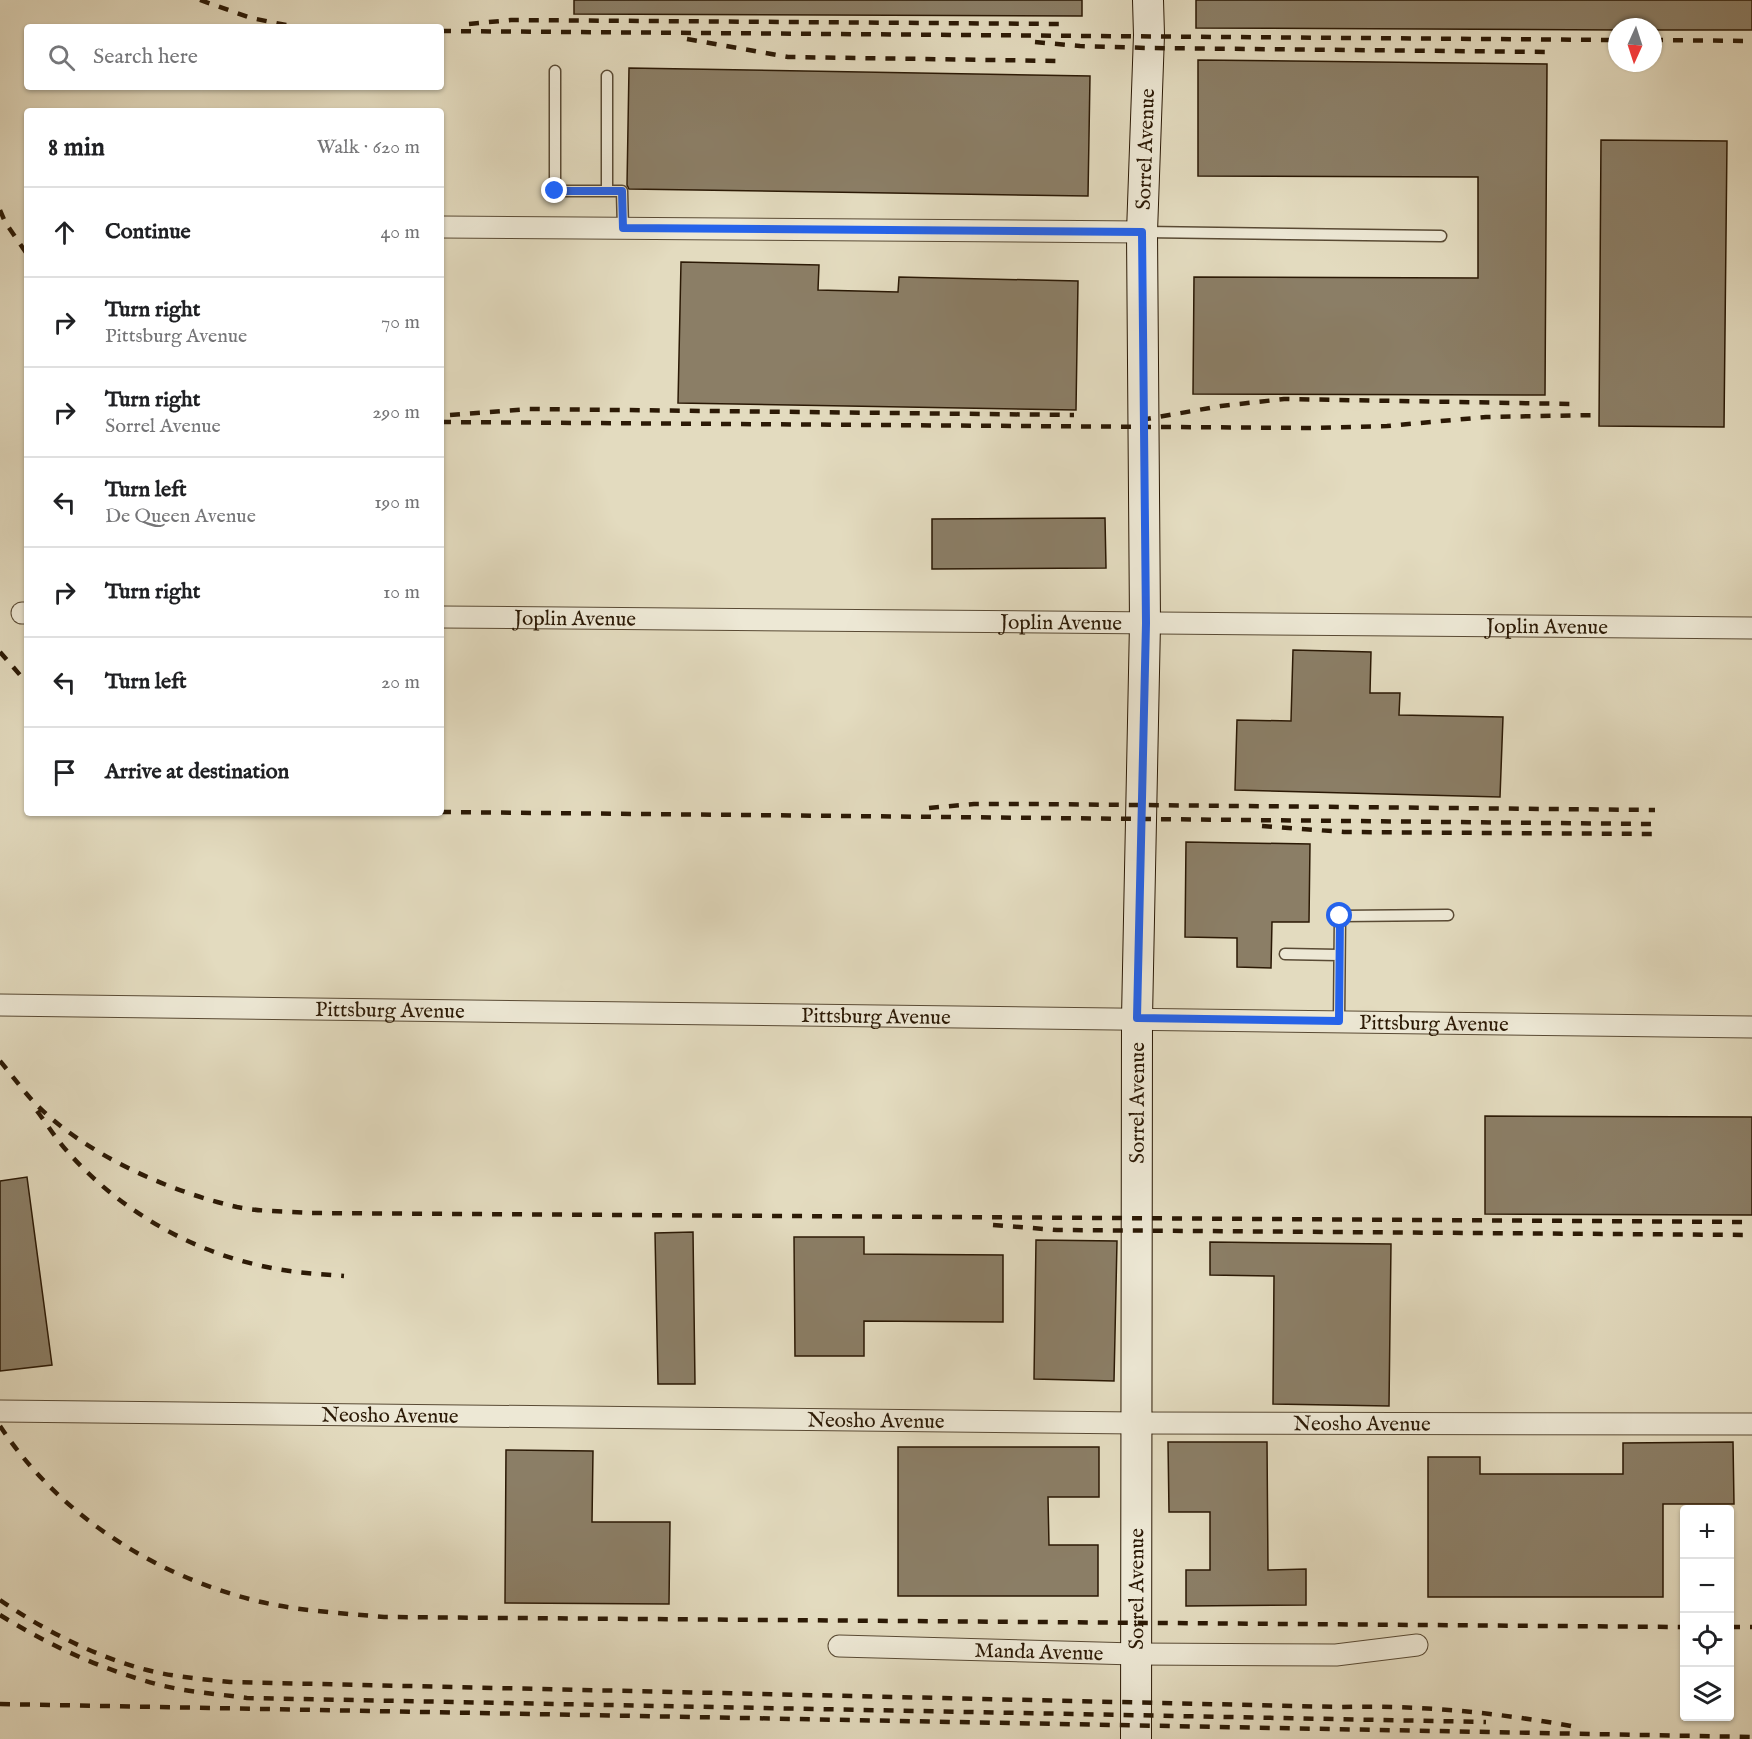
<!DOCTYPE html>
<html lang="en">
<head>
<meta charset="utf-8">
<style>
	body { margin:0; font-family:"IM FELL English",serif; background:#f6f6f6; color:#202124 }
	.controls { position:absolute; right:18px; bottom:18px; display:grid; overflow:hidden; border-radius:6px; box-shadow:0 2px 4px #0004 }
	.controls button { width:54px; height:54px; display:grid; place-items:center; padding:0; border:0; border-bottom:2px solid #e0e0e0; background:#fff; color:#202124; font:30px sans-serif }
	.compass { position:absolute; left:1608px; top:18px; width:54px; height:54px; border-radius:50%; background:#fff; box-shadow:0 2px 4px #0004; rotate:183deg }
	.stop { position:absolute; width:18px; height:18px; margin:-14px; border:4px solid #2563eb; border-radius:50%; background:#fff }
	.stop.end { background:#2563eb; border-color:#fff; box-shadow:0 2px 6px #0008 }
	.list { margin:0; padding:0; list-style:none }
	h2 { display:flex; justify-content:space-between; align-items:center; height:78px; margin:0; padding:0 24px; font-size:26px }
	h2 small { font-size:20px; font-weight:400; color:#757577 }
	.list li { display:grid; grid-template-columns:39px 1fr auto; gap:18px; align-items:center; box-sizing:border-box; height:90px; padding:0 24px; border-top:2px solid #e0e0e0 }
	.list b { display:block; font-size:22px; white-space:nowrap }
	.list p { margin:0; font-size:20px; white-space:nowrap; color:#757577 }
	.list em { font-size:20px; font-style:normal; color:#757577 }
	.icon { flex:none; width:33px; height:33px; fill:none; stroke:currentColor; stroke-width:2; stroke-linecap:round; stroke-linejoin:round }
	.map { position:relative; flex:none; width:1752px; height:1739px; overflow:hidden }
	.search { position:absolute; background:#fff; box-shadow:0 2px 4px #0004; left:24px; top:24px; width:420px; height:66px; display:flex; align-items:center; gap:15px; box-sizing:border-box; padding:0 21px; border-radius:6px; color:#757577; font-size:22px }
	.panel { position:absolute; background:#fff; box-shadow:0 2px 4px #0004; left:24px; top:108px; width:420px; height:708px; border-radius:6px }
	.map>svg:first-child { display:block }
	.building { fill:#8b7e66; stroke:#2b1905; stroke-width:1.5 }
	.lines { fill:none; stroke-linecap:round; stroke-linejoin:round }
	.lane-casing { stroke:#594a34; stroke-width:13 }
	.street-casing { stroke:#594a34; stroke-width:23 }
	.secondary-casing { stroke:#2b1905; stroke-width:32 }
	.lane { stroke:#ede8d5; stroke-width:10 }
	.street { stroke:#ede8d5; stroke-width:21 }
	.secondary { stroke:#ede8d5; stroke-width:30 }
	.rail { stroke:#2b1905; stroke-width:4.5; stroke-dasharray:10 10; stroke-linecap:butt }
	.route { stroke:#2563eb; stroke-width:8 }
	.labels { text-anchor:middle; stroke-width:4.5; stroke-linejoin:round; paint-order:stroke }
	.street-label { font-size:21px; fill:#2b1905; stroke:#ede8d5 }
</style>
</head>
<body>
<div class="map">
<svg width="1752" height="1739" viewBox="0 0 1752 1739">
	<rect width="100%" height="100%" fill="#e3dbbf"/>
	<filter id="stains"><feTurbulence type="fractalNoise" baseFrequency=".00333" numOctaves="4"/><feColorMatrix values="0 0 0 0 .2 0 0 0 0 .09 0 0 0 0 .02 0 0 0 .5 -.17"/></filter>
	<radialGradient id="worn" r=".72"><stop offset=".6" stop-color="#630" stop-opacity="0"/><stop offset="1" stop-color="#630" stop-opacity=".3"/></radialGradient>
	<path class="building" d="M574 0H1082V16L574 14Z
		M1196 0H1752V30H1653V27H1617V30L1196 28Z
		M1198 60 1547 64 1545 395 1193 394 1194 277 1478 278V177L1198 176Z
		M629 68 1090 76 1088 196 629 189 627 185Z
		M1601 140 1727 141 1724 427 1599 426Z
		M681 262 819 265 818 290 898 292 899 277 1078 281 1076 410 678 403Z
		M1105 518 1106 568 932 569V519Z
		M1293 650 1371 652 1370 693H1400L1399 715 1503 717 1500 797 1235 790 1237 720 1291 721Z
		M1186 842 1310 844 1309 922H1272L1271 968 1237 967V938L1185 937Z
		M1485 1116 1752 1117V1215L1485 1214Z
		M27 1177 52 1365 0 1371V1181Z
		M693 1232 695 1384H658L655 1233Z
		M794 1237H864V1254L1003 1255V1322L864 1321V1356H795Z
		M1036 1240 1117 1241 1114 1381 1034 1379Z
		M1210 1242 1391 1244 1389 1406 1273 1404 1274 1276 1210 1275Z
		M1168 1442H1267L1268 1570 1306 1569V1605L1186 1606V1570H1210V1512H1169Z
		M1733 1442 1734 1504H1663V1597H1428V1457H1480V1474H1623V1443Z
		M898 1447H1099V1497H1048L1049 1545H1098V1596H898Z
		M506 1450 593 1451 592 1522H670L669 1604 505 1603Z"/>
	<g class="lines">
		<g class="lane-casing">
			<path id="lane" d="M555 71V191H622L623 228
				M607 191V76
				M1145 232 1441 236
				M1285 954 1338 955
				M1339 1021 1340 916 1448 915"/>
		</g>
		<g class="street-casing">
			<g id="street">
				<path d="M441 227 1142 232"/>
				<path d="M22 613H27"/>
				<path id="s1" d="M441 617 1752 628"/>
				<path id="s2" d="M0 1005 1752 1027"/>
				<path id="s3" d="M0 1411 1137 1423 1752 1424"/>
				<path id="s4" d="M839 1646 1135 1654 1336 1655 1417 1645"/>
			</g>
		</g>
		<g class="secondary-casing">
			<g id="secondary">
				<path id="s5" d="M1136 1739 1137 1018 1145 623 1142 232 1149 35 1148 0"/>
			</g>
		</g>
		<use href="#lane" class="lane"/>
		<use href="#street" class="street"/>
		<use href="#secondary" class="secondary"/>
		<path class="rail" d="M200 0 251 18 296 27
			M469 24 511 20 1065 24
			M441 31 1617 40
			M687 39 788 57 1060 61
			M1653 40 1752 41
			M1035 42 1080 46 1148 48 1548 52
			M0 210 5 222 27 254
			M450 415 529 409 1074 415
			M1141 420 1221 406 1284 399 1574 404
			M441 422 1312 428 1387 426 1486 417 1599 415
			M0 652 27 683
			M929 808 974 804H1034L1655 810
			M441 812 1652 824
			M1262 826 1344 832 1652 834
			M0 1061C11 1074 21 1088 32 1100 82 1153 167 1191 237 1207 261 1212 287 1211 311 1213L1752 1222
			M37 1111C47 1124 56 1139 67 1151 116 1207 186 1249 258 1265 286 1272 315 1274 344 1276
			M993 1225 1057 1230 1752 1235
			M0 1426C58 1514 152 1574 253 1600 296 1611 341 1613 384 1617L1684 1627
			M0 1600C45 1631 94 1656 147 1670 174 1677 202 1679 230 1682L1339 1707C1416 1705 1494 1712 1571 1726
			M0 1615C50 1646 103 1670 160 1685 188 1692 218 1694 247 1698L1486 1722
			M1730 1627H1752
			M0 1704 1752 1737"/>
	</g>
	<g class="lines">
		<path class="route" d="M555 191H622L623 228 1142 232 1146 623 1137 1018 1339 1021 1340 916"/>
	</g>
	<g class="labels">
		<g class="street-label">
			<text dy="7" stroke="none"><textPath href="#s5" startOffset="1590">Sorrel Avenue</textPath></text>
			<text dy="7" stroke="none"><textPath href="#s1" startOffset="134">Joplin Avenue</textPath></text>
			<text dy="7" stroke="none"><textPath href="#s1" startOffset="620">Joplin Avenue</textPath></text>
			<text dy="7" stroke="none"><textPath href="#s1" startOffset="1106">Joplin Avenue</textPath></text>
			<text dy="7" stroke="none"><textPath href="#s2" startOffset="390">Pittsburg Avenue</textPath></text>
			<text dy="7" stroke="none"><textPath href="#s2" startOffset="876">Pittsburg Avenue</textPath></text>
			<text dy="7" stroke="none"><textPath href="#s2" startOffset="1434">Pittsburg Avenue</textPath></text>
			<text dy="7" stroke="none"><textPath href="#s5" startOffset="636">Sorrel Avenue</textPath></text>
			<text dy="7" stroke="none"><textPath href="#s3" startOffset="390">Neosho Avenue</textPath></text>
			<text dy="7" stroke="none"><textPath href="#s3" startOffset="876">Neosho Avenue</textPath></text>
			<text dy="7" stroke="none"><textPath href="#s3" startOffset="1362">Neosho Avenue</textPath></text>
			<text dy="7" stroke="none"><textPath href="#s5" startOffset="150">Sorrel Avenue</textPath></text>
			<text dy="7" stroke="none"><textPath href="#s4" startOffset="200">Manda Avenue</textPath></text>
		</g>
	</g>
	<rect width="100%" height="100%" filter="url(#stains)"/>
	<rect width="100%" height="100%" fill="url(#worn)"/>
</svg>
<div class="controls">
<button>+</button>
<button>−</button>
<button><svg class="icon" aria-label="locate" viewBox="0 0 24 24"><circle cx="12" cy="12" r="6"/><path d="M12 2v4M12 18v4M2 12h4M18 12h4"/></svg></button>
<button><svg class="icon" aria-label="layers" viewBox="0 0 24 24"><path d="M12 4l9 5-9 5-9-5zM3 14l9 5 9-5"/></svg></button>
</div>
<svg class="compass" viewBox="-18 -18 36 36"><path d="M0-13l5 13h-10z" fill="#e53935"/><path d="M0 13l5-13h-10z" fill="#757577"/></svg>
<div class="stop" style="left:1340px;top:916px"></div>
<div class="stop end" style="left:555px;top:191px"></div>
<div class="search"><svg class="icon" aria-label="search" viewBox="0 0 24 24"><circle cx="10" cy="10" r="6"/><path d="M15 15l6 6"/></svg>Search here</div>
<section class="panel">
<h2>8 min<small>Walk · 620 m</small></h2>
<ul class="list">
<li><svg class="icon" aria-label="ahead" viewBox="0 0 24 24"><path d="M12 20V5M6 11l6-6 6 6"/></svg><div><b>Continue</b></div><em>40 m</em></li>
<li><svg class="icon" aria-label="right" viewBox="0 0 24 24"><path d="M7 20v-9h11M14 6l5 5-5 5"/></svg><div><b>Turn right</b><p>Pittsburg Avenue</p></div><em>70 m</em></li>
<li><svg class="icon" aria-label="right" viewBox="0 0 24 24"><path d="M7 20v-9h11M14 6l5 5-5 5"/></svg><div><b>Turn right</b><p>Sorrel Avenue</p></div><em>290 m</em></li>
<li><svg class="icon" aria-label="left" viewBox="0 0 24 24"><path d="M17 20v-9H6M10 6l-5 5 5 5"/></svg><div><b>Turn left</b><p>De Queen Avenue</p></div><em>190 m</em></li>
<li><svg class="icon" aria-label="right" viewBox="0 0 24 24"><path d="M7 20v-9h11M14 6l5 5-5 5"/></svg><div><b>Turn right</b></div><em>10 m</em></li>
<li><svg class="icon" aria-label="left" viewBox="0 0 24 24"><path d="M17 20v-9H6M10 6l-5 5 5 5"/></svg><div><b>Turn left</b></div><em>20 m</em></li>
<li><svg class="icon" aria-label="arrive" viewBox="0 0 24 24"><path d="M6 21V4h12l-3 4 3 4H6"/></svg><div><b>Arrive at destination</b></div></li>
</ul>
</section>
</div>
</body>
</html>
